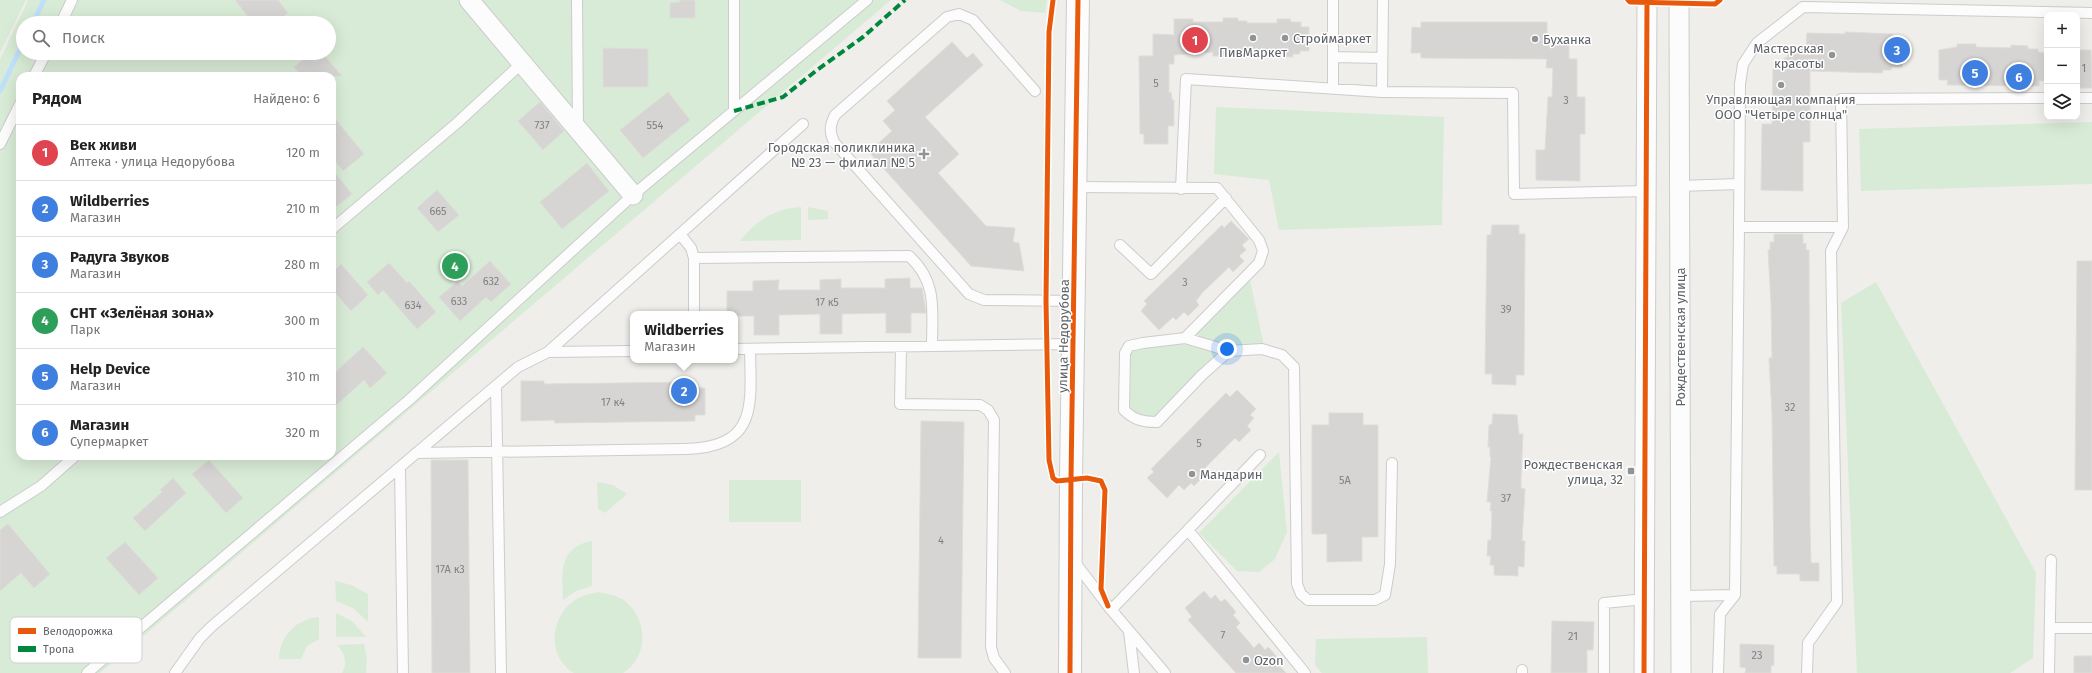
<!DOCTYPE html>
<html lang="ru">
<head>
<meta charset="utf-8">
<style>
	body { margin:0; font-family:"Fira Sans",sans-serif; background:#f6f6f6; color:#222 }
	.controls { position:absolute; right:12px; top:12px; display:grid; overflow:hidden; border-radius:8px; box-shadow:0 4px 16px #0002 }
	.controls button { width:36px; height:36px; display:grid; place-items:center; padding:0; border:0; border-bottom:1px solid #e0e0e0; background:#fff; color:#222; font:20px sans-serif }
	.you { position:absolute; left:1227px; top:349px; width:14px; height:14px; margin:-10px; border:3px solid #fff; border-radius:50%; background:#1a73e8; box-shadow:0 0 0 6px #1a73e833 }
	.badge { display:grid; place-items:center; width:26px; height:26px; border-radius:50%; background:#2563eb; color:#fff; font-size:13px; font-weight:700 }
	.pin { position:absolute; translate:-50% -50%; border:2px solid #fff; box-shadow:0 1px 4px #0006 }
	.popup { position:absolute; left:630px; top:311px; width:108px; height:52px; box-sizing:border-box; display:grid; place-content:center; border-radius:8px; background:#fff; filter:drop-shadow(0 1px 3px #0005); font-size:13px; white-space:nowrap; color:#767676 }
	.popup b { font-size:15px; color:#222 }
	.popup::after { content:''; position:absolute; left:50%; top:100%; margin-left:-8px; border:8px solid transparent; border-top-color:#fff }
	.list { margin:0; padding:0; list-style:none }
	h2 { display:flex; justify-content:space-between; align-items:center; height:52px; margin:0; padding:0 16px; font-size:17px }
	h2 small { font-size:13px; font-weight:400; color:#767676 }
	.list li { display:grid; grid-template-columns:26px 1fr auto; gap:12px; align-items:center; box-sizing:border-box; height:56px; padding:0 16px; border-top:1px solid #e0e0e0 }
	.list b { display:block; font-size:15px; white-space:nowrap }
	.list p { margin:0; font-size:13px; white-space:nowrap; color:#767676 }
	.list em { font-size:13px; font-style:normal; color:#767676 }
	.icon { flex:none; width:22px; height:22px; fill:none; stroke:currentColor; stroke-width:2; stroke-linecap:round; stroke-linejoin:round }
	.map { position:relative; flex:none; width:2092px; height:673px; overflow:hidden }
	.search { position:absolute; background:#fff; box-shadow:0 4px 16px #0002; left:16px; top:16px; width:320px; height:44px; display:flex; align-items:center; gap:10px; box-sizing:border-box; padding:0 14px; border-radius:22px; color:#767676; font-size:15px }
	.panel { position:absolute; background:#fff; box-shadow:0 4px 16px #0002; left:16px; top:72px; width:320px; height:388px; border-radius:12px }
	.map>svg:first-child { display:block }
	.green { fill:#d8ebd6; fill-rule:evenodd }
	.lines { fill:none; stroke-linecap:round; stroke-linejoin:round }
	.stream { stroke:#bfe0f9; stroke-width:5 }
	.building { fill:#d6d5d3; stroke:#deddd9 }
	.service-casing { stroke:#cbcccc; stroke-width:12 }
	.minor-casing { stroke:#cbcccc; stroke-width:21 }
	.tertiary-casing { stroke:#cbcccc; stroke-width:24 }
	.service { stroke:#fdfcfc; stroke-width:10 }
	.minor { stroke:#fdfcfc; stroke-width:19 }
	.tertiary { stroke:#fdfcfc; stroke-width:22 }
	.quiet { stroke:#00873e; stroke-width:4; stroke-dasharray:8 4; stroke-linecap:butt }
	.cycleway-casing { stroke:#fff; stroke-width:8 }
	.cycleway { stroke:#e8590c; stroke-width:5 }
	.poi-dot { fill:#919496; stroke:#fff; stroke-width:1.5 }
	.labels { text-anchor:middle; stroke-width:3; stroke-linejoin:round; paint-order:stroke }
	.number-label { font-size:11px; fill:#7e8184 }
	.poi-label { font-size:13px; fill:#5f6368; stroke:#fff; text-anchor:start }
	.street-label { font-size:13px; fill:#5f6368; stroke:#fff }
	.key { fill:#fff; stroke:#cfd0d2; stroke-width:1 }
	.key-label { font-size:11px; fill:#5f6368 }
</style>
</head>
<body>
<div class="map">
<svg width="2092" height="673" viewBox="0 0 2092 673">
	<rect width="100%" height="100%" fill="#efeeea"/>
	<path class="green" d="M0 0H26L0 53Z
		M28 0H891L100 673H0V59ZM23 23H329V53H23ZM20 76H332V456H20Z
		M1000 0H1047L1045 13 1021 11Z
		M1216 107 1444 117 1442 225 1279 230 1269 180 1214 174Z
		M2092 122V184L1861 191 1859 129Z
		M801 207V240L740 241C755 221 776 208 801 207Z
		M808 207 828 211V219L808 220Z
		M1250 280 1264 346H1229L1195 335Z
		M1876 282 2036 573 2033 658 2010 673H1857L1841 303Z
		M1180 343 1218 354 1156 418H1141L1130 408 1131 349Z
		M1279 452 1287 532 1275 559 1259 572 1237 571 1199 533Z
		M729 480H801V522H729Z
		M597 482 613 485 627 494 605 513 598 509Z
		M592 541V586L576 591 563 600C562 574 558 547 592 541Z
		M335 581 351 585 368 594V622L353 608 336 601Z
		M599 592C607 594 615 595 622 599 648 616 650 656 623 673H574C546 657 550 616 575 600 582 595 590 594 599 592Z
		M336 613 352 621 366 637H336Z
		M319 617V639L307 646 301 659H279C280 636 296 619 319 617Z
		M1427 637 1428 673H1322L1315 665 1316 639Z
		M364 644 367 659 366 673H342C348 663 345 653 337 645Z"/>
	<g class="lines">
		<path class="stream" d="M33 23 44 0
			M0 91 23 43"/>
	</g>
	<path class="building" d="M235 0H278L288 13 275 23H253Z
		M680 0H695V18H670V3L680 2Z
		M1223 18H1238V21H1247V23H1277V19H1290L1291 22H1301V27H1309V51H1300V54H1293V57H1266V53H1239V56H1213V52L1174 55V64H1169V93L1171 92 1172 100H1174V126H1168V144H1144V134H1140L1139 56H1153V34L1174 35V19H1193V22H1223Z
		M1421 22H1547V38L1569 39V59H1577V97H1585V134H1580V181L1536 180V150H1545L1548 97H1552L1553 68H1546L1547 59 1421 58V53H1411L1412 27 1421 28Z
		M1845 32 1893 34 1892 38H1903L1902 67H1892L1891 70H1883L1882 73 1810 71V142H1803V191L1761 190 1762 124H1772L1773 69H1783L1784 58H1787L1788 47 1806 48 1807 33 1845 34Z
		M952 42 967 58 973 53 983 65 925 117 959 154 938 173 986 226 1015 228 1013 242 1019 243 1024 271 971 266 869 152 892 131 883 121 895 110 887 101Z
		M1957 44H1976V47L2011 48V45L2028 46V49H2038V52L2047 53V81H2039V86L1947 85 1948 80H1939V50L1957 47Z
		M603 48 648 49V87H603Z
		M2077 50H2091L2092 88H2077Z
		M310 53H322L342 76H301L294 67Z
		M668 92 690 120 643 158 620 130Z
		M540 102 564 131 543 150 518 121Z
		M332 115 364 154 343 171 332 157Z
		M587 163 609 191 562 229 540 202Z
		M332 169 352 194 332 210Z
		M437 190 459 215 438 232 417 208Z
		M1231 221 1249 239 1242 245 1246 250 1239 256 1244 261 1233 272 1229 267 1202 293 1196 301 1199 305 1188 316 1184 312 1176 320 1173 317 1159 330 1141 311 1147 304 1144 301 1222 225 1224 228Z
		M1492 225H1519V234H1525L1524 375H1516V385L1492 384V374H1485L1487 235H1491Z
		M1774 234H1803V244L1806 243V250H1809L1810 528 1811 563H1819V581H1800V574H1777V566H1774L1772 414 1769 358H1772L1771 304 1768 250H1770V242H1774Z
		M490 261 511 284 491 302 486 297 460 321 439 297 458 281 462 286Z
		M2077 261H2092V490H2075Z
		M389 263 407 283 409 281 436 312 417 329 383 290 378 295 367 282Z
		M341 264 368 295 351 311 332 289V273Z
		M910 278V288H922L926 313H911V333H886V313L842 314V334H820V314L779 315V335H754V316H735V314H727V291H753V281L779 280 778 290H820V280L841 279V288H885V279Z
		M363 347 387 373 370 388 364 380 332 409V375Z
		M521 381H544V384L695 382V388H705V415H695V421L555 423 554 420 521 421Z
		M1237 390 1256 409 1250 415 1254 418 1247 426 1251 430 1239 442 1235 438 1203 470 1206 474 1194 486 1191 483 1184 490 1179 485 1167 498 1147 478 1154 472 1151 469 1226 393 1230 397Z
		M1329 413H1363V425H1378V537H1362V561L1327 562V534H1312V425H1329Z
		M1493 414 1517 415 1519 434H1523L1521 478V488L1525 489 1522 541H1525L1524 567 1518 566V576L1494 575V565H1490L1491 556H1487L1488 540H1491L1492 511H1490L1491 502H1487L1491 457H1490V447H1488L1489 425 1492 424Z
		M921 421 964 422 961 658H918Z
		M209 460 243 498 226 513 192 474Z
		M431 460H468L470 673H432Z
		M173 478 186 493 145 531 133 518 162 492 160 490Z
		M8 524 50 574 34 588 21 573 0 591V530Z
		M125 542 158 578 139 595 106 558Z
		M1204 591 1211 599 1215 595 1221 602 1225 599 1236 612 1233 615 1240 623 1236 627 1254 648 1259 643 1265 650 1268 647 1280 660 1277 663 1286 673H1236L1188 620 1192 617 1185 608Z
		M1552 621 1594 622 1593 650H1587V673H1551Z
		M84 625 100 642 85 656 69 638Z
		M1740 644 1774 645V665L1771 666V673H1745L1746 668 1740 667Z
		M2074 656H2092V673H2074Z"/>
	<g class="lines">
		<g class="service-casing">
			<path id="service" d="M577 0 578 128
				M734 0V111
				M1333 0V89
				M61 23 72 0
				M1333 57 1382 58
				M34 76 46 53
				M1035 91 973 20 959 14 947 17 835 115C830 125 829 131 834 142L969 294 984 300 1075 301
				M1382 92 1383 0
				M2077 98H2092
				M0 144 20 104
				M1679 186 1738 184
				M1076 187 1217 188 1259 240 1263 251 1259 263 1185 338 1143 343 1129 346 1125 353 1124 410C1134 420 1143 422 1157 422L1202 375 1229 351 1262 349 1282 355 1294 367 1297 584 1301 594 1308 600H1375L1385 595 1390 564 1392 463
				M1181 189 1186 79 1382 92 1513 93 1514 194 1646 191
				M1739 227 1740 84 1743 64 1757 43 1803 7 2092 13
				M332 229 457 123 522 63
				M680 234 691 248 694 258
				M1120 245 1151 274 1226 198
				M694 314V258L909 256C938 282 932 311 932 346
				M1185 338 1229 351
				M901 347 900 404 980 405 988 410 994 420 991 647 994 658 1005 673
				M735 349 1074 344
				M548 352 633 351
				M496 386 501 673
				M416 453 686 449C758 447 751 405 750 349
				M400 467 403 673
				M0 512 41 486 75 456
				M1188 530 1305 673
				M1074 561 1108 606 1165 673
				M1682 596 1735 595
				M1111 610 1260 455
				M2050 628H2092
				M1129 631 1134 673
				M87 673 409 400 633 195 867 0
				M175 673 200 638 211 627 518 367 548 352 803 124
				M1522 673V670
				M1604 673V603L1645 599
				M1718 673 1720 614 1735 595 1739 227H1843L1841 99 2047 98
				M1807 673 1808 643 1837 602 1831 251 1843 227
				M2049 673 2051 560"/>
		</g>
		<g class="minor-casing">
			<path id="minor" d="M469 0 633 195
				M1679 0 1681 673
				M1644 673 1647 0"/>
		</g>
		<g class="tertiary-casing">
			<path id="tertiary" d="M1070 673 1071 479 1078 0"/>
		</g>
		<use href="#service" class="service"/>
		<use href="#minor" class="minor"/>
		<use href="#tertiary" class="tertiary"/>
		<path class="quiet" d="M734 111 783 97 817 70 863 37 905 0"/>
		<g class="cycleway-casing">
			<path id="cycleway" d="M1053 0 1049 32 1046 301 1049 460 1053 478 1057 481 1087 478 1101 481 1105 490 1101 589 1108 606
				M1628 0 1630 2 1715 4 1720 0
				M1070 673 1071 479 1078 0
				M1644 673 1647 0"/>
		</g>
		<use href="#cycleway" class="cycleway"/>
	</g>
	<g class="poi-dot">
		<circle cx="1253" cy="38" r="4"/>
		<circle cx="1285" cy="38" r="4"/>
		<circle cx="1535" cy="39" r="4"/>
		<circle cx="1832" cy="55" r="4"/>
		<circle cx="1781" cy="85" r="4"/>
		<path d="M922 148h4v4h4v4h-4v4h-4v-4h-4v-4h4z"/>
		<rect x="1627" y="467" width="8" height="8" rx="2"/>
		<circle cx="1192" cy="474" r="4"/>
		<circle cx="1246" cy="660" r="4"/>
	</g>
	<g class="labels">
		<g class="number-label">
			<text x="2084" y="72">1</text>
			<text x="1156" y="87">5</text>
			<text x="1566" y="104">3</text>
			<text x="542" y="129">737</text>
			<text x="655" y="129">554</text>
			<text x="438" y="215">665</text>
			<text x="491" y="285">632</text>
			<text x="1185" y="286">3</text>
			<text x="459" y="305">633</text>
			<text x="827" y="306">17 к5</text>
			<text x="413" y="309">634</text>
			<text x="1506" y="313">39</text>
			<text x="613" y="406">17 к4</text>
			<text x="1790" y="411">32</text>
			<text x="1199" y="447">5</text>
			<text x="1345" y="484">5А</text>
			<text x="1506" y="502">37</text>
			<text x="941" y="544">4</text>
			<text x="450" y="573">17А к3</text>
			<text x="1223" y="639">7</text>
			<text x="1573" y="640">21</text>
			<text x="1757" y="659">23</text>
		</g>
		<g class="poi-label">
			<text x="1293" y="43">Строймаркет</text>
			<text x="1543" y="44">Буханка</text>
			<text x="1824" y="53" text-anchor="end">Мастерская<tspan x="1824" dy="15">красоты</tspan></text>
			<text x="1253" y="57" text-anchor="middle">ПивМаркет</text>
			<text x="1781" y="104" text-anchor="middle">Управляющая компания<tspan x="1781" dy="15">ООО "Четыре солнца"</tspan></text>
			<text x="915" y="152" text-anchor="end">Городская поликлиника<tspan x="915" dy="15">№ 23 — филиал № 5</tspan></text>
			<text x="1623" y="469" text-anchor="end">Рождественская<tspan x="1623" dy="15">улица, 32</tspan></text>
			<text x="1200" y="479">Мандарин</text>
			<text x="1254" y="665">Ozon</text>
		</g>
		<g class="street-label">
			<text transform="translate(1063 336) rotate(-89)" y="5">улица Недорубова</text>
			<text transform="translate(1680 337) rotate(-90)" y="5">Рождественская улица</text>
		</g>
	</g>
	<rect x="10" y="617" width="132" height="46" rx="6" class="key"/>
	<rect x="18" y="628" width="18" height="6" fill="#e8590c"/>
	<rect x="18" y="646" width="18" height="6" fill="#00873e"/>
	<g class="key-label">
		<text x="43" y="635">Велодорожка</text>
		<text x="43" y="653">Тропа</text>
	</g>
</svg>
<div class="controls">
<button>+</button>
<button>−</button>
<button><svg class="icon" aria-label="layers" viewBox="0 0 24 24"><path d="M12 4l9 5-9 5-9-5zM3 14l9 5 9-5"/></svg></button>
</div>
<div class="you"></div>
<div class="pin badge" style="left:1195px;top:40px;background:#e0444e">1</div>
<div class="pin badge" style="left:684px;top:391px;background:#3f7fe0">2</div>
<div class="popup"><b>Wildberries</b>Магазин</div>
<div class="pin badge" style="left:1897px;top:50px;background:#3f7fe0">3</div>
<div class="pin badge" style="left:455px;top:266px;background:#2e9e5b">4</div>
<div class="pin badge" style="left:1975px;top:73px;background:#3f7fe0">5</div>
<div class="pin badge" style="left:2019px;top:77px;background:#3f7fe0">6</div>
<div class="search"><svg class="icon" aria-label="search" viewBox="0 0 24 24"><circle cx="10" cy="10" r="6"/><path d="M15 15l6 6"/></svg>Поиск</div>
<section class="panel">
<h2>Рядом<small>Найдено: 6</small></h2>
<ul class="list">
<li><span class="badge" style="background:#e0444e">1</span><div><b>Век живи</b><p>Аптека · улица Недорубова</p></div><em>120 m</em></li>
<li><span class="badge" style="background:#3f7fe0">2</span><div><b>Wildberries</b><p>Магазин</p></div><em>210 m</em></li>
<li><span class="badge" style="background:#3f7fe0">3</span><div><b>Радуга Звуков</b><p>Магазин</p></div><em>280 m</em></li>
<li><span class="badge" style="background:#2e9e5b">4</span><div><b>СНТ «Зелёная зона»</b><p>Парк</p></div><em>300 m</em></li>
<li><span class="badge" style="background:#3f7fe0">5</span><div><b>Help Device</b><p>Магазин</p></div><em>310 m</em></li>
<li><span class="badge" style="background:#3f7fe0">6</span><div><b>Магазин</b><p>Супермаркет</p></div><em>320 m</em></li>
</ul>
</section>
</div>
</body>
</html>
